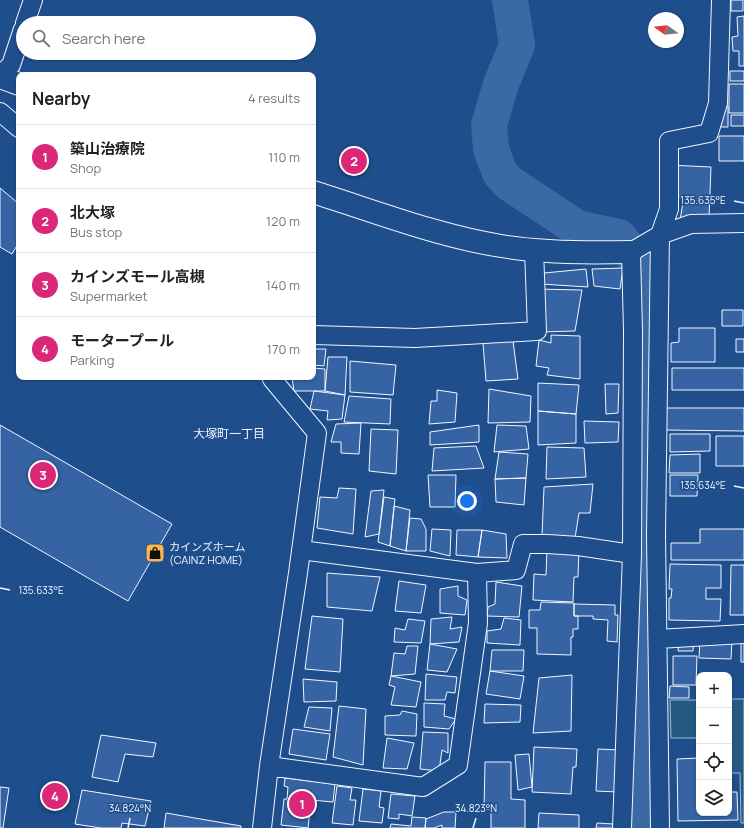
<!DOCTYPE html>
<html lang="en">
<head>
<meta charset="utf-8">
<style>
	body { margin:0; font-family:Manrope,"Noto Sans JP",sans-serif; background:#f2f2f2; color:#222 }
	.controls { position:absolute; right:12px; bottom:12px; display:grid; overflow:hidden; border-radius:8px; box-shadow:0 1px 3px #0004 }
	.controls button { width:36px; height:36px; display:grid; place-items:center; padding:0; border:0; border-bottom:1px solid #e0e0e0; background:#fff; color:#222; font:20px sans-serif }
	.compass { position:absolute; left:648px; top:12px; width:36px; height:36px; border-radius:50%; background:#fff; box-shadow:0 1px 3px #0004; rotate:284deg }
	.you { position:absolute; left:467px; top:501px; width:14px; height:14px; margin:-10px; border:3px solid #fff; border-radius:50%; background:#1a73e8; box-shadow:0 0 0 6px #1a73e833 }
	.badge { display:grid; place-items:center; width:26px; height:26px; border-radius:50%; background:#db2777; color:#fff; font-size:13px; font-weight:700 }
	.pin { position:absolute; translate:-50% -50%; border:2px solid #fff; box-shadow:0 1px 4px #0006 }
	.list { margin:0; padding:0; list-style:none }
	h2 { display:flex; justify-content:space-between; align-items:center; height:52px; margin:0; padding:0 16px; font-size:17px }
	h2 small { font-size:13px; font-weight:400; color:#767676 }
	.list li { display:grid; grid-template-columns:26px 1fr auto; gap:12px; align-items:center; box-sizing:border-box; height:64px; padding:0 16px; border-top:1px solid #e0e0e0 }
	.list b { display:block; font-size:15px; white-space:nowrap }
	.list p { margin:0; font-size:13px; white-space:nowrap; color:#767676 }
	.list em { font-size:13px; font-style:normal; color:#767676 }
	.icon { flex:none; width:22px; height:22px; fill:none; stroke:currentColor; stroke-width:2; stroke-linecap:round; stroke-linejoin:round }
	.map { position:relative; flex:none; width:744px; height:828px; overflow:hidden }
	.search { position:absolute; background:#fff; box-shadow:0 1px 3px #0004; left:16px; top:16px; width:300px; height:44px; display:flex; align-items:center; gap:10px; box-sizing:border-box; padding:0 14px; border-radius:22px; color:#767676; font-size:15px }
	.panel { position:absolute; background:#fff; box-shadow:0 1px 3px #0004; left:16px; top:72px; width:300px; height:308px; border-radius:8px }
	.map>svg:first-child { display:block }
	.green { fill:#245a82; stroke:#a8bbd7 }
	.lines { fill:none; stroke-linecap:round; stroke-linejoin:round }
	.river { stroke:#3b69a3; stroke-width:36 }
	.building { fill:#3563a3; stroke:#f2f6ff }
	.street-casing { stroke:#f2f6ff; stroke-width:20 }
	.secondary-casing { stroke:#f2f6ff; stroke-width:24 }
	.street { stroke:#1f4e8c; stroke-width:18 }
	.secondary { stroke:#1f4e8c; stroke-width:22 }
	.ticks { fill:none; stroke:#f2f6ff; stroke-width:1.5 }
	.labels { text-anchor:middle; stroke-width:3; stroke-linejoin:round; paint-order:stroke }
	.poi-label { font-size:11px; fill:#f2f6ff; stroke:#1f4e8c; text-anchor:start }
	.neighbourhood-label { font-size:12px; fill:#f2f6ff; stroke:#1f4e8c }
	.ticks-label { font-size:10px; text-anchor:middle; fill:#f2f6ff; stroke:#1f4e8c; stroke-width:3; stroke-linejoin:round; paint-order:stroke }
</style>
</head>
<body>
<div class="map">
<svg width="744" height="828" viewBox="0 0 744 828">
	<rect width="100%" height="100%" fill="#1f4e8c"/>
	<path class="green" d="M729 699H744V823H741L740 773H729Z
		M670 700H699V738H671Z"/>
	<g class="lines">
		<path class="river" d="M510 0 517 45 501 84 489 125 491 149 500 173 509 183 577 228 619 237 644 269 643 828"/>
	</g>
	<path class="building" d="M731 0H743V11H731Z
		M744 16V66H739V51H733L732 37 738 36 737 17Z
		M730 71H744V81H730Z
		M729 84H744V113H729Z
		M720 105 728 106V127H720Z
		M731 115H744V126H731Z
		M719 136H744V161H719Z
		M669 165 711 167 709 218 680 220 684 197H669Z
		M0 188 19 204V242L12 254 0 247Z
		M623 268 620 289 594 286 592 269Z
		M586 269 588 287 541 284 544 273Z
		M536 289 582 290 575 331 540 332Z
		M722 310H743V326H722Z
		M679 328H715V362H671V343L679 342Z
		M551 335 580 336V379L547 375 549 368 536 366 539 340 551 343Z
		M736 339H744V352H736Z
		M513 341 518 379 486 381 483 343Z
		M313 349H326L324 366 313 365Z
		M328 357H347L345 395 325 391Z
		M350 361 396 365 393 395 350 392Z
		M313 368 325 369V391H294L292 377H313Z
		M672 368H744V390H672Z
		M538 383 579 385 576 414 538 411Z
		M605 384H619L618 413 606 414Z
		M489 389 531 396 530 422 488 423Z
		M437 390 457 393 455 422 429 424 431 401H437Z
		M314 391 345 395 342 419 327 420 328 411 310 409Z
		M349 396 391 399 390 424 344 422Z
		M665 408H744V431L665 430Z
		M538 411 576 414V443L538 445Z
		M584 421 619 422 618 442 585 443Z
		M361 423 359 454 341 453V442H331L336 424Z
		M0 425 172 524 128 601 0 527Z
		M479 425V442L430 445V432Z
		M497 425 526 426 529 449 494 452Z
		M371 429 398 430 396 474 369 471Z
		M670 434H710V451L670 452Z
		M716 436H744V466H716Z
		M476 446 484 468 432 471 434 448Z
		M547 447 584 448 586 477 546 479Z
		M499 452 528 454 526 478 495 479Z
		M700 454V473H669L670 455Z
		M428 475H456L455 507H430Z
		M670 475H698L697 496H670Z
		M526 478 524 505 496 502 495 479Z
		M593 484 590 513H579L575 538 542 536 544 487Z
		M339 488 356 489 353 534 317 528 320 497 337 498Z
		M384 490 379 534 365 537 371 491Z
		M384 497 395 499 390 546 378 542Z
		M394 506 410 510 406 551 390 546Z
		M410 518 421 519 426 529V551H406Z
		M432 529 451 530 450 556 430 551Z
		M700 529H744V560H671V543H700Z
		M457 530H482L478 557 456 555Z
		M482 530 506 534 507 558 478 557Z
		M547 548H579L578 577H574L573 602 533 600 534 574 546 575Z
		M670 564 721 565V588H706V599H721L720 621 669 620V598H671L672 589H669Z
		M731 565H744V615H730Z
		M327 573 380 577 372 611 327 607Z
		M399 581 426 585 421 613 395 611Z
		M496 582 522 586 519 617 487 616 488 607 495 604Z
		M458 586V596L467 600 465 615 440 613V589Z
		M541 602 574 603V616H578V629H573V637H571V655L537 654V628H529V610H540Z
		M574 604 615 605V615H618L617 642 607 641 608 620 593 619V616H574Z
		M312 616 343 619 340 672 305 669Z
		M452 617 450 629 462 627 459 642 430 644 431 619Z
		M504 618 521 620 520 645 487 643V631L501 629Z
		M408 619 425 621 421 643 394 642 395 628 405 630Z
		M679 639H694L693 651H678Z
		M700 639 732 640 731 659 699 658Z
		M741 642 744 643V662H741Z
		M430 644 457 649 447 672 427 670Z
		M407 646H418L415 674 391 676 394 653 405 654Z
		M492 650H524L523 671H490Z
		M673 656H697L696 685H673Z
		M490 671 524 676 520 699 486 694Z
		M426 674 457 677 455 693 447 692 445 700H425Z
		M572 675 571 731 533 733 539 678Z
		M391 676 421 682 416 707 391 705 395 687 389 685Z
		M303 679 337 682 336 701 304 702Z
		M670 686 689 687V698H669Z
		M424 703 445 704 444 716 456 719 449 729 424 727Z
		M485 704 521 705 520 722 484 723Z
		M339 706 366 709 363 765 333 757Z
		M309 707 332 708 330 731 304 727Z
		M402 711 417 714 416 736 385 735V716L400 715Z
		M293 729 330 734 326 760 289 754Z
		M423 732 448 733V753L442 750 439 771 420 769Z
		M101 735 156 743 153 757 125 754 118 782 92 777Z
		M387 738 414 743 407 769 383 768Z
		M534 747 577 749 576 767H573L571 794 532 792Z
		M598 749 620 750 618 792 596 791Z
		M529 754 532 787 518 790 515 755Z
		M699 758V813H729L730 776V792H737L738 820 678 821 677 759Z
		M485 762H511V799L525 800V828H491V809H484Z
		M285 778 335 784 333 802 311 800 308 828 281 825 284 799H287L288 787 284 786Z
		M337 786 352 788 350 800H356L353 825 332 823Z
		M0 787 9 788 3 828H0Z
		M363 789 381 791 379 807 384 808 382 823 359 821Z
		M82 790 151 801 145 826 122 823 121 828H101L75 824Z
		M391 794 415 796 412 816 399 814V819L388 818Z
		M444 812H456L455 828H442V825L434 828H425L426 819Z
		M166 813 241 826V828H164Z
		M539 813 579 815V828H538Z
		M412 817 426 818 425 828H390L391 824 411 826Z
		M597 823 613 824V828H596Z"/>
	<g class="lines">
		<g class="street-casing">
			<path id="street" d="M25 23 33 0
				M0 75 11 65 23 29
				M0 112 19 128
				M313 335 415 338 537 331 534 249
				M477 573 516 570 523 544H548L578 546 632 554
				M658 639 744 634
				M269 766 423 787 458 765 478 623 477 573 301 550
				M262 828 269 766 298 573 317 433 272 379 273 377
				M622 828 632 554 633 331 631 252 660 235 691 224 744 223
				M660 828 656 535 660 235 669 209V141L709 133 718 103 721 0"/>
		</g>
		<g class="secondary-casing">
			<path id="secondary" d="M0 77 19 84
				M313 192C374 211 438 236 501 246 544 253 588 253 631 252"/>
		</g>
		<use href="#street" class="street"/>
		<use href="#secondary" class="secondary"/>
	</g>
	<path class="ticks" d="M734 201 744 203M734 486 744 488M0 588 10 590M128 828 130 818M473 828 476 818"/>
	<defs>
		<g id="shop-square" transform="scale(1)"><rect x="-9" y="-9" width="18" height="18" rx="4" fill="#ffb74d" stroke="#1f4e8c"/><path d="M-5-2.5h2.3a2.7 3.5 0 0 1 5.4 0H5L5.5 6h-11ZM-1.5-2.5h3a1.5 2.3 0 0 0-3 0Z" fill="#111"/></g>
	</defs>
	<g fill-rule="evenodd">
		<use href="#shop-square" x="155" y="553"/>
	</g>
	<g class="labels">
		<g class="poi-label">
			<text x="169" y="551">カインズホーム<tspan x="169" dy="13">(CAINZ HOME)</tspan></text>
		</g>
		<g class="neighbourhood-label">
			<text x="229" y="438">大塚町一丁目</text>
		</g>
	</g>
	<g class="ticks-label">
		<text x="703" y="204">135.635°E</text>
		<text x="703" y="489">135.634°E</text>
		<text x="41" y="594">135.633°E</text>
		<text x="130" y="812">34.824°N</text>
		<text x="476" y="812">34.823°N</text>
	</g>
</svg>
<div class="controls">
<button>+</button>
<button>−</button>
<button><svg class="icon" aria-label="locate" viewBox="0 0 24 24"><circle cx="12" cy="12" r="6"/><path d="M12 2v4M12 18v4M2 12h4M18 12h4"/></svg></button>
<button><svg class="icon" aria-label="layers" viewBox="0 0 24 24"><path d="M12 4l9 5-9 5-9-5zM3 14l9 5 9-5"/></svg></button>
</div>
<svg class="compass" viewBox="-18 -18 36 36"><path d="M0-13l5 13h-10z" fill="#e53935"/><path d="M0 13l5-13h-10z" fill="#767676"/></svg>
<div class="you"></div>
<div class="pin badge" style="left:302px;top:804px">1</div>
<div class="pin badge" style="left:354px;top:161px">2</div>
<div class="pin badge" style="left:43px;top:475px">3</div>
<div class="pin badge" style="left:55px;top:796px">4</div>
<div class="search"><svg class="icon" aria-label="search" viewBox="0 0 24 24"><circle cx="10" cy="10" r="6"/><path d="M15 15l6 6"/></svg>Search here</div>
<section class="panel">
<h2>Nearby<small>4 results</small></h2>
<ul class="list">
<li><span class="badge">1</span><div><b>築山治療院</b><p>Shop</p></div><em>110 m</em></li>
<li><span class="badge">2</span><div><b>北大塚</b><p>Bus stop</p></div><em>120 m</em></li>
<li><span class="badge">3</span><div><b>カインズモール高槻</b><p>Supermarket</p></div><em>140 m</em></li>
<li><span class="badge">4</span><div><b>モータープール</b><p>Parking</p></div><em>170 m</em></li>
</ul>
</section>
</div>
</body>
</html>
